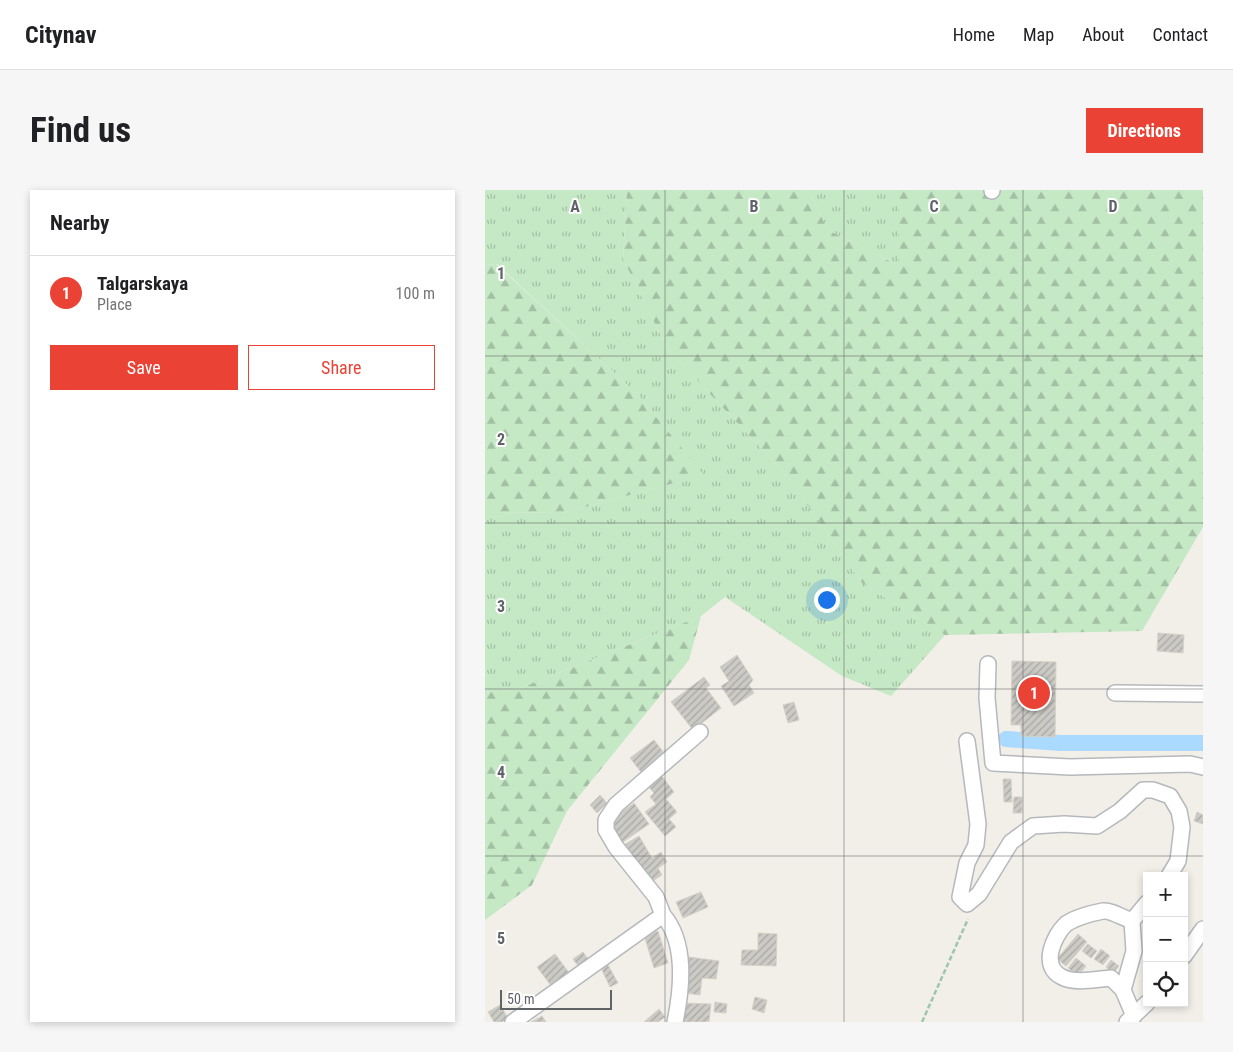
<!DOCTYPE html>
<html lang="en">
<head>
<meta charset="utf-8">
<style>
	body { margin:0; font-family:"Roboto Condensed",sans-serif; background:#f6f6f6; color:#202124 }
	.controls { position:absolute; right:15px; bottom:15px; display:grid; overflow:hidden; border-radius:0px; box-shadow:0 2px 8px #0003 }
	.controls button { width:45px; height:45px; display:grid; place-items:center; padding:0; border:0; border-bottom:1px solid #e0e0e0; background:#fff; color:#202124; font:25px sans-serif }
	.scale { position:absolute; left:15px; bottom:12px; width:112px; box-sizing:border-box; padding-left:5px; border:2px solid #5f6368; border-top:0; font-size:14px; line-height:18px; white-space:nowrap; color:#5f6368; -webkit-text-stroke:4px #fff; paint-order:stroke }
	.you { position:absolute; left:341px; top:409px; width:18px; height:18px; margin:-12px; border:4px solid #fff; border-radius:50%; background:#1a73e8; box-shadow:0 0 0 8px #1a73e833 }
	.badge { display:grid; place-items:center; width:32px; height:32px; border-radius:50%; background:#ea4335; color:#fff; font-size:16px; font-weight:700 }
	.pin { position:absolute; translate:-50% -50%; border:2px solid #fff; box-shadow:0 1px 5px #0006 }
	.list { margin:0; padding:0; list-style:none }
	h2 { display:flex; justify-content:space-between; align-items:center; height:65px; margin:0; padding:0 20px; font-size:21px }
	h2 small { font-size:16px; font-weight:400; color:#757577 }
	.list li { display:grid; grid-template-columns:32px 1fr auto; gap:15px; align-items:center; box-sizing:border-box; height:75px; padding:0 20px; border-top:1px solid #e0e0e0 }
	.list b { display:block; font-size:19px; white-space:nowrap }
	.list p { margin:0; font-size:16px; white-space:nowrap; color:#757577 }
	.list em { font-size:16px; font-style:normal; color:#757577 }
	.actions { display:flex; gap:10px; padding:15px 20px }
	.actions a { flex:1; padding:11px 0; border:1px solid #ea4335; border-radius:0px; text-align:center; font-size:18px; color:#ea4335 }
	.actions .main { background:#ea4335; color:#fff }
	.icon { flex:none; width:28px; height:28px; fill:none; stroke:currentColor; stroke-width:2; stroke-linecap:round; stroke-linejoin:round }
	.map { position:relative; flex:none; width:718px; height:832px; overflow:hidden; border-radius:0px }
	header { display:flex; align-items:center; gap:30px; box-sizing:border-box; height:70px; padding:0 25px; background:#fff; border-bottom:1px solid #e0e0e0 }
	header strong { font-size:24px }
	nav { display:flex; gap:28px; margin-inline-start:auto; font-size:18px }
	.intro { display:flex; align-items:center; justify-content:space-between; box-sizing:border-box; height:120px; padding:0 30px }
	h1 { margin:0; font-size:35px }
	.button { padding:12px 22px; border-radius:0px; background:#ea4335; color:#fff; font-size:18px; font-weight:700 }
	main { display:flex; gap:30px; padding:0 30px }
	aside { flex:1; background:#fff; border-radius:0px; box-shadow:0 2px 8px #0003 }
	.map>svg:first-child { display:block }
	.grass { fill:url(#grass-tufts) }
	.forest { fill:url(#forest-firs) }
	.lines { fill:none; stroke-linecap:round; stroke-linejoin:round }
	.canal { stroke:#aadaff; stroke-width:16 }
	.building { fill:url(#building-hatch); stroke:#d6d1c6 }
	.minor-casing { stroke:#b5b8bc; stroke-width:18 }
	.path { stroke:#9cc7a9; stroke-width:2.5; stroke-dasharray:5 2.5; stroke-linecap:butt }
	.minor { stroke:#fff; stroke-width:15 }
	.grid { fill:none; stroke:#5f6368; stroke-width:1; stroke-opacity:0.55 }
	.grid-label { font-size:16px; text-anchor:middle; font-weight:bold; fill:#5f6368; stroke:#fff; stroke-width:4; stroke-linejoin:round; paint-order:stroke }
</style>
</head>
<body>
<header>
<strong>Citynav</strong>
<nav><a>Home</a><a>Map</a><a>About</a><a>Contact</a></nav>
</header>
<div class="intro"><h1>Find us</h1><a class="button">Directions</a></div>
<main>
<aside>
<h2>Nearby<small></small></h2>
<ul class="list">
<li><span class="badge">1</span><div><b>Talgarskaya</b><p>Place</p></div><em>100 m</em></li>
</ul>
<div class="actions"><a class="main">Save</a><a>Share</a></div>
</aside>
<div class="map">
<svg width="718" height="832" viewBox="0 0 718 832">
	<defs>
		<pattern id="grass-tufts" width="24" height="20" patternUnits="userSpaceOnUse" patternTransform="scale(1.25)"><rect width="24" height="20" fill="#c5e8c5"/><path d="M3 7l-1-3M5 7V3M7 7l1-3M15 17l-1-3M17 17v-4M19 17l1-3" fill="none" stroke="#a3c0a4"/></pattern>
		<pattern id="forest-firs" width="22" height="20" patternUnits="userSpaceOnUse" patternTransform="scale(1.25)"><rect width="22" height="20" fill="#c5e8c5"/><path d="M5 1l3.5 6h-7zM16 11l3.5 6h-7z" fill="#a3c0a4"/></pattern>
		<pattern id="building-hatch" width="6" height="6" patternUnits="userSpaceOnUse" patternTransform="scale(1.25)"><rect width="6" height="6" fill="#cccac5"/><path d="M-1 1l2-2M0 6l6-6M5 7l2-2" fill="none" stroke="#a9a8a4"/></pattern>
	</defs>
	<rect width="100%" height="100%" fill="#f1efe8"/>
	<path class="grass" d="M0 0H142L138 69 182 158 302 286 377 393 460 445 406 506 357 486 240 407 216 426 36 498 0 503V322L78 323 218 285 153 205 12 74 0 75Z
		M323 0H414V76L343 40Z"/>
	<path class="forest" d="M142 0H323L343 40 414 76V0H718V337L657 441 460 445 377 393 302 286 182 158 138 69Z
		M11 74 153 205 219 285 78 323 0 322V75Z
		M216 426 204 470 82 621 47 695 0 730V503L36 498Z"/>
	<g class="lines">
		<path class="canal" d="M521 549 575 553H718"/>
	</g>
	<path class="building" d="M673 443 699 445 698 463 672 461Z
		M252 465 268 490 264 495 269 503 249 516 236 496 244 491 235 477Z
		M527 471 571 472 570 547 536 546V535H526Z
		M219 487 225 495 221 498 236 518 208 540 186 512Z
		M309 512 314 530 303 533 298 515Z
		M169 550 183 568 159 586 145 568Z
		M176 585 189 602 181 609 192 622 184 629 191 637 180 646 160 622 171 614 165 607 169 603 163 596Z
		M518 589H526L527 612H519Z
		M115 605 122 613 112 623 105 615Z
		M529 607H537V623H528Z
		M149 613 164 634 135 654 126 641 125 630Z
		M712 622 718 625V634L709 631Z
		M154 646 167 668 176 662 182 672 173 678 177 685 163 694 139 655Z
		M216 702 223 717 198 728 191 712Z
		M173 741 183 773 169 778 159 745Z
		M273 743 292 744 291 776 256 775 257 760H273Z
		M593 744 602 752 581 776 572 769Z
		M603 754 612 761 606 768 597 761Z
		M616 759 625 766 618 775 609 769Z
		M98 762 103 769 93 776 88 769Z
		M70 764 85 784 67 797 52 777Z
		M204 767 234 771 231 789 217 788 215 805 200 803Z
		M591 768 601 776 593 786 583 778Z
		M626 770 634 776 628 783 621 777Z
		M123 775 133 793 125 797 116 778Z
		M270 807 282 810 279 823 267 819Z
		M230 812 242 814 241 823 229 822Z
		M199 813 226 814 224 832H197Z
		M15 815 23 828 17 832H9L3 822Z
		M174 819 180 827 173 832H159Z
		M57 826 61 832H46Z"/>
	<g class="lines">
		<g class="minor-casing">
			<path id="minor" d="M507 0V1
				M503 474 502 508 508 573 585 577 705 574 718 577
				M630 503 718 504
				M482 551 493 634 491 655 482 673 475 707 482 714 494 704 526 652 548 636 579 634 612 636 635 621 658 600H668L685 606 694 621 697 637 693 671 684 686
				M178 725C202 753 197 798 190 832
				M647 731 662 713
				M699 766 718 739
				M638 800 649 761 647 731C638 728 626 720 618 721 607 723 589 728 581 734 568 746 555 777 577 787 590 794 612 789 626 788L638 800 649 826
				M28 832 178 725 171 707 131 657 121 640V630L131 615 215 542
				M642 832 662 813"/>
		</g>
		<path class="path" d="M437 832 483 729"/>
		<use href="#minor" class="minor"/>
	</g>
	<path class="grid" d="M180 0V832M359 0V832M538 0V832M0 166H718M0 333H718M0 499H718M0 666H718"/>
	<g class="grid-label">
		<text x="90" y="22">A</text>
		<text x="269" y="22">B</text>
		<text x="449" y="22">C</text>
		<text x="628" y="22">D</text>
		<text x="16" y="89">1</text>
		<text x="16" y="255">2</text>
		<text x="16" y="422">3</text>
		<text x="16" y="588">4</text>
		<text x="16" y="754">5</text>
	</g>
</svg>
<div class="controls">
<button>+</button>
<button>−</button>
<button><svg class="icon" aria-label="locate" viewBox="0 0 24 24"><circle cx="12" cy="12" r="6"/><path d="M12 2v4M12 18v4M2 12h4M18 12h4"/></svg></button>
</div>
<div class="scale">50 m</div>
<div class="you"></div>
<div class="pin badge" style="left:549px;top:503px">1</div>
</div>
</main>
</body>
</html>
